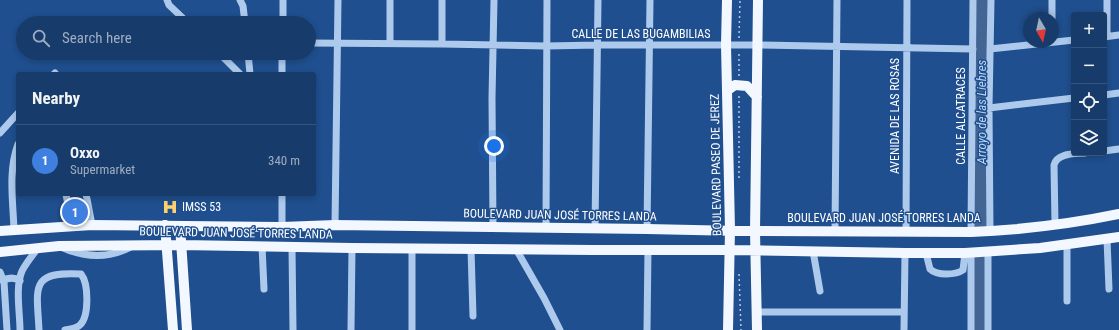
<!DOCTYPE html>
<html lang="en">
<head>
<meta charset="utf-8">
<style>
	body { margin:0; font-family:"Roboto Condensed",sans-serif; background:#204270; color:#f1f3f6 }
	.controls { position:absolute; right:12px; top:12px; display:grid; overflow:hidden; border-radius:4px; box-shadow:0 2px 6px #0003 }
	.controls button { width:36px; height:36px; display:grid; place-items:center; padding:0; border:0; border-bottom:1px solid #36557e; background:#173b6a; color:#f1f3f6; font:20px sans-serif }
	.compass { position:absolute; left:1023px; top:12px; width:36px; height:36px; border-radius:50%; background:#173b6a; box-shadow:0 2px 6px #0003; rotate:171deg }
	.you { position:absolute; left:494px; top:146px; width:14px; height:14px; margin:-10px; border:3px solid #fff; border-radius:50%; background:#1a73e8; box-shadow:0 0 0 6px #1a73e833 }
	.badge { display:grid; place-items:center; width:26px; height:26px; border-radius:50%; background:#fbd26d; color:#fff; font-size:13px; font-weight:700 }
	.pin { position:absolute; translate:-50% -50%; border:2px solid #fff; box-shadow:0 1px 4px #0006 }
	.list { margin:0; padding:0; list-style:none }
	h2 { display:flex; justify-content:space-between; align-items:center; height:52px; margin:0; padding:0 16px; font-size:17px }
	h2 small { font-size:13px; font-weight:400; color:#9eadc1 }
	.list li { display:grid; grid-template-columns:26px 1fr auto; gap:12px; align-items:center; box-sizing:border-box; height:72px; padding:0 16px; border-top:1px solid #36557e }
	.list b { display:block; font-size:15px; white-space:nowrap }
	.list p { margin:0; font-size:13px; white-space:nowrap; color:#9eadc1 }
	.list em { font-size:13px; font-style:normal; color:#9eadc1 }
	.icon { flex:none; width:22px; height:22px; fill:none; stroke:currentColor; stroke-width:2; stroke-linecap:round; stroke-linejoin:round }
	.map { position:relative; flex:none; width:1119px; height:330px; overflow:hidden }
	.search { position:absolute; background:#173b6a; box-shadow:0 2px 6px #0003; left:16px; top:16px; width:300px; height:44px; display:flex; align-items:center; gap:10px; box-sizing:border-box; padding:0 14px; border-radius:22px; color:#9eadc1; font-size:15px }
	.panel { position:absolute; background:#173b6a; box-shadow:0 2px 6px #0003; left:16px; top:72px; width:300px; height:124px; border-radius:4px }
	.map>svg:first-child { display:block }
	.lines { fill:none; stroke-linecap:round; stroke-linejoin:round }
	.river { stroke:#436593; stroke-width:15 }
	.path { stroke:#adcaed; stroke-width:1.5; stroke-dasharray:2 3; stroke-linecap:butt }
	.minor { stroke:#adcaed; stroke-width:7 }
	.major { stroke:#f3f7ff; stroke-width:10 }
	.labels { text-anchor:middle; stroke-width:3; stroke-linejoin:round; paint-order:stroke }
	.street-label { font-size:12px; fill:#fff; stroke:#1f4f8e }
	.poi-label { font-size:12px; fill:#fff; stroke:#1f4f8e; text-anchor:start }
	.water-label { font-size:13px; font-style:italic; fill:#b9d4f4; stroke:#1f4f8e }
</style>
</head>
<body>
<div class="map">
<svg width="1119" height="330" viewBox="0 0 1119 330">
	<rect width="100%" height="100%" fill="#1f4f8e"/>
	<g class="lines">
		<path class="river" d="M981 223 982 0
			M980 330 981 260"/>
		<path class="path" d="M739 38 740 0
			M739 76V52
			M739 178V94
			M739 274 741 330"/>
		<path class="minor" d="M167 0 169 5 188 23
			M240 0 243 6 245 23
			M390 0V43
			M1052 0V18
			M283 23V0
			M1107 36V0
			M1104 37 1119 35
			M309 43 442 44 546 46 598 45H758L973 49
			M442 44V0
			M990 49 1074 40
			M219 53 240 74
			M248 53 250 74
			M282 53V74
			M54 74 55 73
			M1104 95 1119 93
			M989 108 1074 98
			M0 133 18 113
			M1104 151 1119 149
			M66 194 72 226
			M86 194 92 225
			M282 194V227
			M1055 224 1054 165C1057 153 1074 154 1085 153
			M335 225 338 0
			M493 227 492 98 494 0
			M546 228 547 0
			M595 228 598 0
			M647 229 650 0
			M14 230C13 201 8 171 18 144
			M835 232 837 0
			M906 232 907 0
			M971 232 973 0
			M990 232 989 108 991 0
			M1107 239 1109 289
			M262 246 264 289
			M61 247C85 258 109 259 133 246
			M292 247 293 330
			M471 249 473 316
			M516 249 544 298 560 330
			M813 251 820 291
			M988 251V330
			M926 253 930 269C937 276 956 275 963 270L965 253
			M0 272 4 282 7 330
			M3 281C9 277 14 277 20 281
			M1067 301V245
			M757 312H904
			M20 330C20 313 15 287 22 271 26 263 32 256 38 248
			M39 330C37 288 29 271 81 274 89 284 89 317 80 325 76 329 70 329 65 330
			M351 330 352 248
			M412 330V248
			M647 330 648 249
			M904 330 905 253
			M971 330V252"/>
		<path class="major" d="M727 0 726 45 730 230 728 330
			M728 90 735 85 747 86 757 97
			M165 225 173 330
			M180 226 187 330
			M0 231 92 225 282 227 335 225 647 229 739 231 971 232C1020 230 1071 224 1119 214
			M0 252 59 246 181 245 352 248 593 250H730L905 253H965L1040 248 1119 237
			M757 330 755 231 758 0"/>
	</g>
	<defs>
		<g id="hospital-bare" transform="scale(1.2)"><path d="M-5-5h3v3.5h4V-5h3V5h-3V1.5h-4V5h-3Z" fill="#fbd26d" stroke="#1f4f8e" stroke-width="2.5" paint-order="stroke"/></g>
	</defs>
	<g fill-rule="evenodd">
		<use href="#hospital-bare" x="170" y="207"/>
	</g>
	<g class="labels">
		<g class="street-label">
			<text x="641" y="38">CALLE DE LAS BUGAMBILIAS</text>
			<text transform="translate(895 116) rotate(-90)" y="4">AVENIDA DE LAS ROSAS</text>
			<text transform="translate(961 116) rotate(-90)" y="4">CALLE ALCATRACES</text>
			<text transform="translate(716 165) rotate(-91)" y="4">BOULEVARD PASEO DE JEREZ</text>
			<text transform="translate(560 215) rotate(1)" y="4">BOULEVARD JUAN JOSÉ TORRES LANDA</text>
			<text x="884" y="222">BOULEVARD JUAN JOSÉ TORRES LANDA</text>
			<text transform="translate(236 233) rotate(1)" y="4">BOULEVARD JUAN JOSÉ TORRES LANDA</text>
		</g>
		<g class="poi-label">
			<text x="182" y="211">IMSS 53</text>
		</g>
		<g class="water-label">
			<text transform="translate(981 112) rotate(-90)" y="5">Arroyo de las Liebres</text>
		</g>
	</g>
</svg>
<div class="controls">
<button>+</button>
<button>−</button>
<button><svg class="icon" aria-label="locate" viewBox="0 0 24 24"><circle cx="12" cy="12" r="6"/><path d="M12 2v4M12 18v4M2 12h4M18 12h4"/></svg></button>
<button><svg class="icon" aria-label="layers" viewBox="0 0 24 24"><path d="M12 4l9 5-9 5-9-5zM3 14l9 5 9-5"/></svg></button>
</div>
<svg class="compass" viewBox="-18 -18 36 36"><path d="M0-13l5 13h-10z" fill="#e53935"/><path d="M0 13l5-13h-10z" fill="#9eadc1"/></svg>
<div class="you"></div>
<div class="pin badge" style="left:75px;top:212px;background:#3f7fe0">1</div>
<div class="search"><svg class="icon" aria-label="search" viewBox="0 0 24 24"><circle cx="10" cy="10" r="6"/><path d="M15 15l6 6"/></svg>Search here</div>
<section class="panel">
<h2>Nearby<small></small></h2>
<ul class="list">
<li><span class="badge" style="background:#3f7fe0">1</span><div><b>Oxxo</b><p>Supermarket</p></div><em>340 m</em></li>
</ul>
</section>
</div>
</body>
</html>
